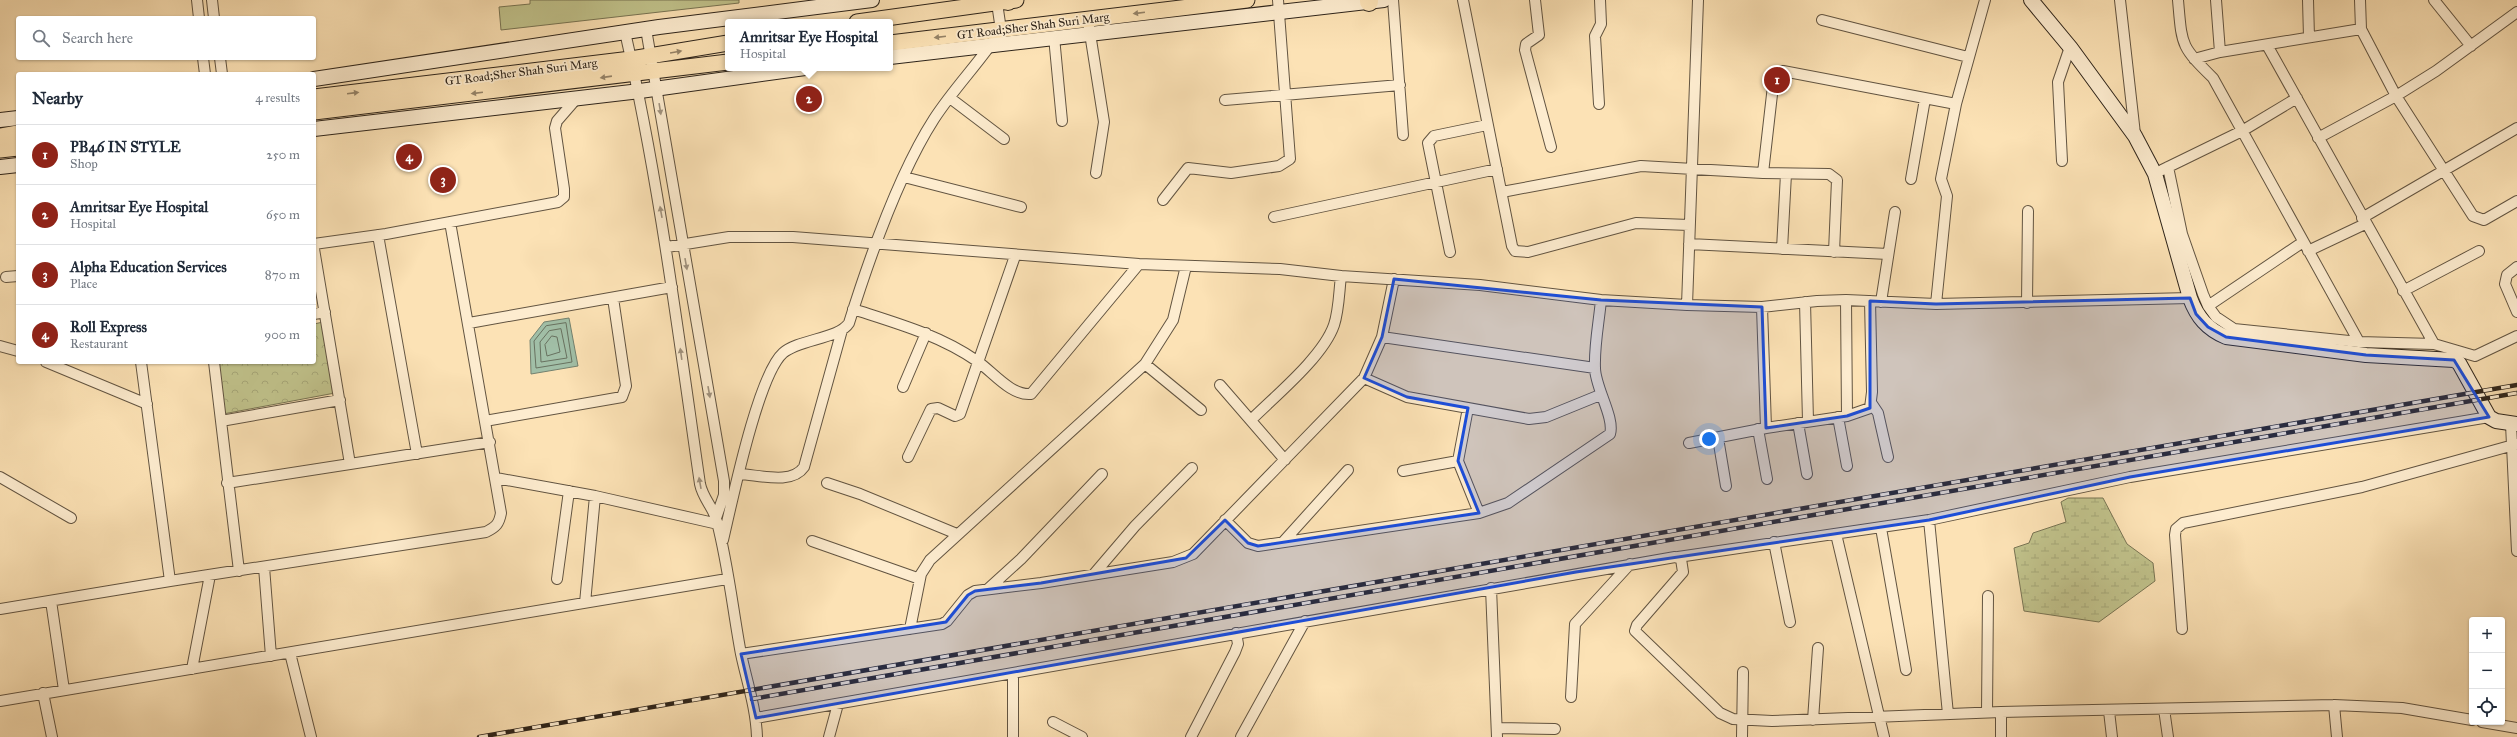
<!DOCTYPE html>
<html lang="en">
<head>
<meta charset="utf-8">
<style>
	body { margin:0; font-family:"IM FELL Great Primer",serif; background:#f2f2f3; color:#1f2937 }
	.controls { position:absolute; right:12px; bottom:12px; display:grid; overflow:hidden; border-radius:4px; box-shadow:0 1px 3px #0004 }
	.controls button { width:36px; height:36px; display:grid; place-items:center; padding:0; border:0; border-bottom:1px solid #e0e1e3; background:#fff; color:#1f2937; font:20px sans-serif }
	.you { position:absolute; left:1709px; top:439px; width:14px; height:14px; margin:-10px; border:3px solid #fff; border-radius:50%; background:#1a73e8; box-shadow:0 0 0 6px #1a73e833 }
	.badge { display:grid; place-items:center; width:26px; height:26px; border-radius:50%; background:#8f2418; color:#fff; font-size:13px; font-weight:700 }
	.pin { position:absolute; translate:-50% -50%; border:2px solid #fff; box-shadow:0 1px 4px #0006 }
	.popup { position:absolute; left:725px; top:19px; width:168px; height:52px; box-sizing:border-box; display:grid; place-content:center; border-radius:4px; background:#fff; filter:drop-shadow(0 1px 3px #0005); font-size:13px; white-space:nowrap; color:#747a83 }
	.popup b { font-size:15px; color:#1f2937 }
	.popup::after { content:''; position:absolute; left:50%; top:100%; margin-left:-8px; border:8px solid transparent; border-top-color:#fff }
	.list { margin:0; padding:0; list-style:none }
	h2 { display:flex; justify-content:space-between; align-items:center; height:52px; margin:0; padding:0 16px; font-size:17px }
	h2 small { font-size:13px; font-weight:400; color:#747a83 }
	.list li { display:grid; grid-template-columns:26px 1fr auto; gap:12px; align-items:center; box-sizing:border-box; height:60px; padding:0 16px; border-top:1px solid #e0e1e3 }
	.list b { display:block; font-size:15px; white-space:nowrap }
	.list p { margin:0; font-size:13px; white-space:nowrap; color:#747a83 }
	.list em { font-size:13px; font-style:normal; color:#747a83 }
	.icon { flex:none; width:22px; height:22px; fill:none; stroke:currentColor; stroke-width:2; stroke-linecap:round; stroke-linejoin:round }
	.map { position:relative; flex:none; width:2517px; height:737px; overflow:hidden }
	.search { position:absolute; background:#fff; box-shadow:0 1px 3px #0004; left:16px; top:16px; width:300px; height:44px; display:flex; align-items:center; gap:10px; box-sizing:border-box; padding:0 14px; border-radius:4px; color:#747a83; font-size:15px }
	.panel { position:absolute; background:#fff; box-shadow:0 1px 3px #0004; left:16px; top:72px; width:300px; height:292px; border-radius:4px }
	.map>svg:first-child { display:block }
	.grass { fill:#c1c38c; stroke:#787453 }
	.wetland { fill:url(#wetland-marsh); stroke:#787453 }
	.park { fill:url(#park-crowns); stroke:#787453 }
	.water { fill:#a1bfa7; stroke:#73816f }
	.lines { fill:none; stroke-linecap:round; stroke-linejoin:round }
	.shore { stroke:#687260; stroke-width:1 }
	.street-casing { stroke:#625441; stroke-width:12 }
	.secondary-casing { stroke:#2e241a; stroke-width:16 }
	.primary-casing { stroke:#2e241a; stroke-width:17 }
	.highway-casing { stroke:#2e241a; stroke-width:20 }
	.street { stroke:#fdeccf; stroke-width:10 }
	.secondary { stroke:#fdeccf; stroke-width:14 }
	.primary { stroke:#fce2b5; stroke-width:15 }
	.highway { stroke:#fce2b5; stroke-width:18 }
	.rail-casing { stroke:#2e241a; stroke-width:4.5 }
	.rail { stroke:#fdeccf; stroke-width:3; stroke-dasharray:9; stroke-linecap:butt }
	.oneway { fill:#958368 }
	.oneway2 { fill:#a0927e }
	.marked { fill:#1d4ed8; fill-opacity:0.2; stroke:#1d4ed8; stroke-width:3; stroke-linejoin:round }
	.labels { text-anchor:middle; stroke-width:3.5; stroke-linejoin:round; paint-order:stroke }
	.street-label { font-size:12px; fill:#2e241a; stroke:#fdeccf }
</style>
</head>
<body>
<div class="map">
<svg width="2517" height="737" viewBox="0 0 2517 737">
	<defs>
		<pattern id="wetland-marsh" width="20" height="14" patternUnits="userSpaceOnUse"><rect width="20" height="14" fill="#c1c38c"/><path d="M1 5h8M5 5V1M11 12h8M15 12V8" fill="none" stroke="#a6a778"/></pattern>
		<pattern id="park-crowns" width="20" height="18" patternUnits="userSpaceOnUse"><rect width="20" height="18" fill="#c1c38c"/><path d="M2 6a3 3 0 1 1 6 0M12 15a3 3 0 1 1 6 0" fill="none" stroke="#a6a778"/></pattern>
	</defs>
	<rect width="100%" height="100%" fill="#fce2b5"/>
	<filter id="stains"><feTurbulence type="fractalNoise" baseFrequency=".005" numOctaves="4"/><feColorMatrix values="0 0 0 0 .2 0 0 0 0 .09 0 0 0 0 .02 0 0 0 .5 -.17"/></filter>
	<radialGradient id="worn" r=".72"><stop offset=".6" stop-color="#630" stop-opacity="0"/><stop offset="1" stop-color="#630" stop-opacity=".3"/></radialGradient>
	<path class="grass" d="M530 0H739V3L501 30 499 7 530 4Z"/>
	<path class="wetland" d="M2068 498H2103L2127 544 2153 563 2155 581 2099 622 2024 611 2014 548 2029 543 2033 533 2066 522 2061 502Z"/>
	<path class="park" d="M323 322 335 393 223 414 216 362H314V324Z"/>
	<path class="water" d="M569 318 578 366 531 374 530 340 544 322Z"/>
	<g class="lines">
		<path class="shore" d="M566 323 572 362 536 368 534 341 546 326Z
			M561 329 567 358 541 362 540 342 549 331Z
			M552 336 557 337 560 352 547 356 545 345Z"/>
		<g class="street-casing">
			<path id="street" d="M197 0 199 18
				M212 0 214 18
				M1393 0 1403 135
				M1463 0 1512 246 1515 251 1528 252 1636 223 1689 225
				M1535 0 1539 35 1526 44 1525 50 1551 147
				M2120 0 2135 134
				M2178 0C2182 45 2180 46 2213 78L2359 342
				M2216 0 2220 52
				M2308 0 2309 37
				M2360 0 2361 29 2396 96 2473 216 2484 220 2517 201
				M2434 0 2471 46
				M1822 20 1968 57
				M1089 27 1104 122 1096 173
				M646 29 724 481V495L716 518
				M625 32C659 181 678 332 700 484 703 499 714 508 717 522 728 564 733 611 741 654 747 682 756 708 757 737
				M1054 37 1062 121
				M2267 45 2434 344
				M203 58 205 74
				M220 58 222 74
				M2194 59 2220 52 2361 29
				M950 98 1004 139
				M1225 100 1400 85
				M1599 104 1595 36 1601 24 1600 0
				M2318 138 2396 96 2436 71 2517 12
				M2062 161 2058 82 2070 47
				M2168 167 2182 234 2203 294 2208 306 2216 317 2234 329 2359 342 2434 344 2475 356 2517 336
				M2162 170 2242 131 2297 98
				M1763 173 1774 77 1778 72 1783 71 1956 104
				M904 177 1021 207
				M1911 179 1925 99
				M1502 192 1641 166 1763 173 1829 174 1837 180 1834 252
				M1163 200 1188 168 1231 173 1279 166 1290 159 1278 0
				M1274 217 1497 169
				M2362 218 2517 128
				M378 235 417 454
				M314 244 386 234 558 202 564 197V189L555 128 557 121 577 98
				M1689 244 1888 254
				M667 247 729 237H793L1139 264 1280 269 1341 276 1480 285 1601 300 1687 305 1762 307 1817 301 1846 300 1936 304 2190 298
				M314 249 350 464 490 442
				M1782 249 1786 174
				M2308 251 2365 224
				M1450 252 1428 143 1434 136 1487 125
				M2517 267 2507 275 2505 284 2517 312
				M6 277 18 276
				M2403 291 2479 251
				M1846 300 1847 416
				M1805 302 1808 421
				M1881 302 1895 212
				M2027 303 2028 211
				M1936 304 1947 196 1941 179 1956 104 1985 0
				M1687 305 1698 0
				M2208 306 2303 242
				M1762 307 1766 428
				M853 309C896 323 940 335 977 361 993 372 1011 396 1031 394L1139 264
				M314 314 325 312
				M469 323 672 287
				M1382 337 1595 368
				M0 346 18 351
				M46 362 147 404
				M141 362 170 581 486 532C496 527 499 524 501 513L450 222
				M214 362 221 421 340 400
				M1145 364 1201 410
				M1364 378 1407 397 1529 419 1546 417 1600 395
				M1220 385 1285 460
				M903 387 926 333
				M1872 404 1878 413 1888 457
				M1468 408 1458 461 1479 513
				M1838 417 1847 466
				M1251 420C1275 396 1323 357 1334 325 1339 310 1339 292 1341 276
				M221 421 239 571
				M485 421 622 397 626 386 613 298
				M1798 423 1807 474
				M2511 424 2517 551
				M1758 429 1767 479
				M1718 438 1726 486
				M1689 443 1766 428 1847 416 1870 408 1872 392 1870 301
				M908 457 931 409 938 408 955 416 960 414 1015 256
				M1403 471 1458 461
				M740 474C759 475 792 485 804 467L842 330
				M0 477 71 518
				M496 478 595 496 718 524
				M227 483 350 464
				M827 483 860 494 957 534
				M1225 520 1248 543 1258 546 1479 513 1508 503 1610 434C1615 418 1595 387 1595 368 1594 346 1599 322 1601 300
				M1929 520 1948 714
				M1881 528 1906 670
				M1836 534 1884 737
				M723 540C732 502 758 375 783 353 799 339 839 339 849 323 869 259 898 175 934 119 954 88 981 61 1001 30L997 3
				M812 541 920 579
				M1283 542 1348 470
				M1774 542 1790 622
				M1678 557 1929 520 2130 477 2489 417
				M264 567 271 656
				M1094 574 1135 526 1192 468
				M557 579 569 491
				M1491 588 1497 737
				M988 589 1021 559 1102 474
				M51 601 64 690
				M585 603 595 496
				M0 609 170 581
				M910 629 921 574 930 560 1145 364 1173 320 1186 266
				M2182 629 2175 535 2176 529 2183 523 2362 487 2517 444
				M290 653 311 737
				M741 654 942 624 947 621 968 595 975 591 1041 583 1173 562 1193 554 1364 378 1382 337 1394 279
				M192 669 210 575
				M1013 673V737
				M43 693 52 737
				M1571 697 1575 624 1630 564
				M0 701 727 579
				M2334 705 2337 737
				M2164 709 2168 737
				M2109 711 2112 737
				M1987 712 1988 596
				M2001 712V737
				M756 718 1675 557 1681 559 1683 572 1637 625 1635 631 1720 713 1733 719 1772 721 2001 712 2334 705 2402 708 2472 720
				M1813 720 1818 648
				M1053 722 1082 737
				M2482 722 2517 728
				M1497 728 1555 729
				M829 737 838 704
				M1191 737 1235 652 1238 644 1236 633
				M1241 737 1305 621
				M1742 737 1743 672"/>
		</g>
		<g class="secondary-casing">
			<path id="secondary" d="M2031 0 2070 47 2135 136 2155 174 2190 298C2197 317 2207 329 2226 337L2366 355 2454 360 2459 363 2489 417 2496 421 2517 424
				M890 57 1384 0
				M314 79 659 27 872 0
				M0 120 18 118
				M314 129 640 91 805 68
				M0 167 18 165"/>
		</g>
		<g class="primary-casing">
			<path id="primary" d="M857 22 1016 0
				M890 43 1247 0
				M314 97 631 59 728 43
				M314 112 728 62
				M0 136 18 133
				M0 150 18 148"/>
		</g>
		<g class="highway-casing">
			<path id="highway" d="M1008 0V1
				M1369 0V2"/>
		</g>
		<use href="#street" class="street"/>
		<use href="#secondary" class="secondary"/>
		<use href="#primary" class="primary"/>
		<use href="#highway" class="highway"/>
		<g class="rail-casing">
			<path id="rail" d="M752 699 2517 393
				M479 737 2517 385"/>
		</g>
		<use href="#rail" class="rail"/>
	</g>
	<defs><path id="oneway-solid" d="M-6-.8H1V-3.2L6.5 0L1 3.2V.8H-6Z"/></defs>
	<g class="oneway">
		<use href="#oneway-solid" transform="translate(1139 13) rotate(173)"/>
		<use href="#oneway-solid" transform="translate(940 37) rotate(173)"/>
		<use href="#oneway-solid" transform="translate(676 52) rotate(-10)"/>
		<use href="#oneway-solid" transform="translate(606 77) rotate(172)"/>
		<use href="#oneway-solid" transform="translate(353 93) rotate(-7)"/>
		<use href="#oneway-solid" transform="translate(477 93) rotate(173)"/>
	</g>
	<g class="oneway2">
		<use href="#oneway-solid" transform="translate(660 109) rotate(81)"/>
		<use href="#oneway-solid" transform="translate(661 212) rotate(-100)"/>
		<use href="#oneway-solid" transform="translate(686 264) rotate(80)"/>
		<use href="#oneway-solid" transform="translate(681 354) rotate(-98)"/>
		<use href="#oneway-solid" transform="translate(709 392) rotate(80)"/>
		<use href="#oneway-solid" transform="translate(700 483) rotate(-100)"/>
	</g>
	<path class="marked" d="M1394 279 1601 300 1762 307 1766 428 1847 416 1870 408V301L1936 304 2190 298 2196 314 2208 327 2226 337 2366 355 2454 360 2489 417 2130 477 1929 520 1576 572 756 718 741 654 946 622 968 595 975 591 1041 583 1186 558 1225 520 1248 543 1258 546 1479 513 1458 461 1468 408 1407 397 1364 378 1382 337Z"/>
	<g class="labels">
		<g class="street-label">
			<text transform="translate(1033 26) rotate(-7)" y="4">GT Road;Sher Shah Suri Marg</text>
			<text transform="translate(521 72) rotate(-7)" y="4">GT Road;Sher Shah Suri Marg</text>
		</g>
	</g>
	<rect width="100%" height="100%" filter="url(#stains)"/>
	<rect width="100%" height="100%" fill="url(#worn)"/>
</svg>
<div class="controls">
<button>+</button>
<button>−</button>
<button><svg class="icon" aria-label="locate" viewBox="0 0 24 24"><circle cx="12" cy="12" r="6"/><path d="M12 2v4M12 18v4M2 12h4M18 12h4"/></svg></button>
</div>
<div class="you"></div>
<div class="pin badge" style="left:1777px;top:80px">1</div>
<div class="pin badge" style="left:809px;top:99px">2</div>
<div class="popup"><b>Amritsar Eye Hospital</b>Hospital</div>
<div class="pin badge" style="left:443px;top:180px">3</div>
<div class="pin badge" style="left:409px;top:157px">4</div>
<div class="search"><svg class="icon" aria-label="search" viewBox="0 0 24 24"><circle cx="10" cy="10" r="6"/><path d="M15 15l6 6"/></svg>Search here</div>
<section class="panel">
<h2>Nearby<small>4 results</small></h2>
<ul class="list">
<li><span class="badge">1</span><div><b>PB46 IN STYLE</b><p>Shop</p></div><em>250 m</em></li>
<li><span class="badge">2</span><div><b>Amritsar Eye Hospital</b><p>Hospital</p></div><em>650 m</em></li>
<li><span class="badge">3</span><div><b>Alpha Education Services</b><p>Place</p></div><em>870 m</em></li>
<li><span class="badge">4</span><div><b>Roll Express</b><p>Restaurant</p></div><em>900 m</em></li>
</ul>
</section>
</div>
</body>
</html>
